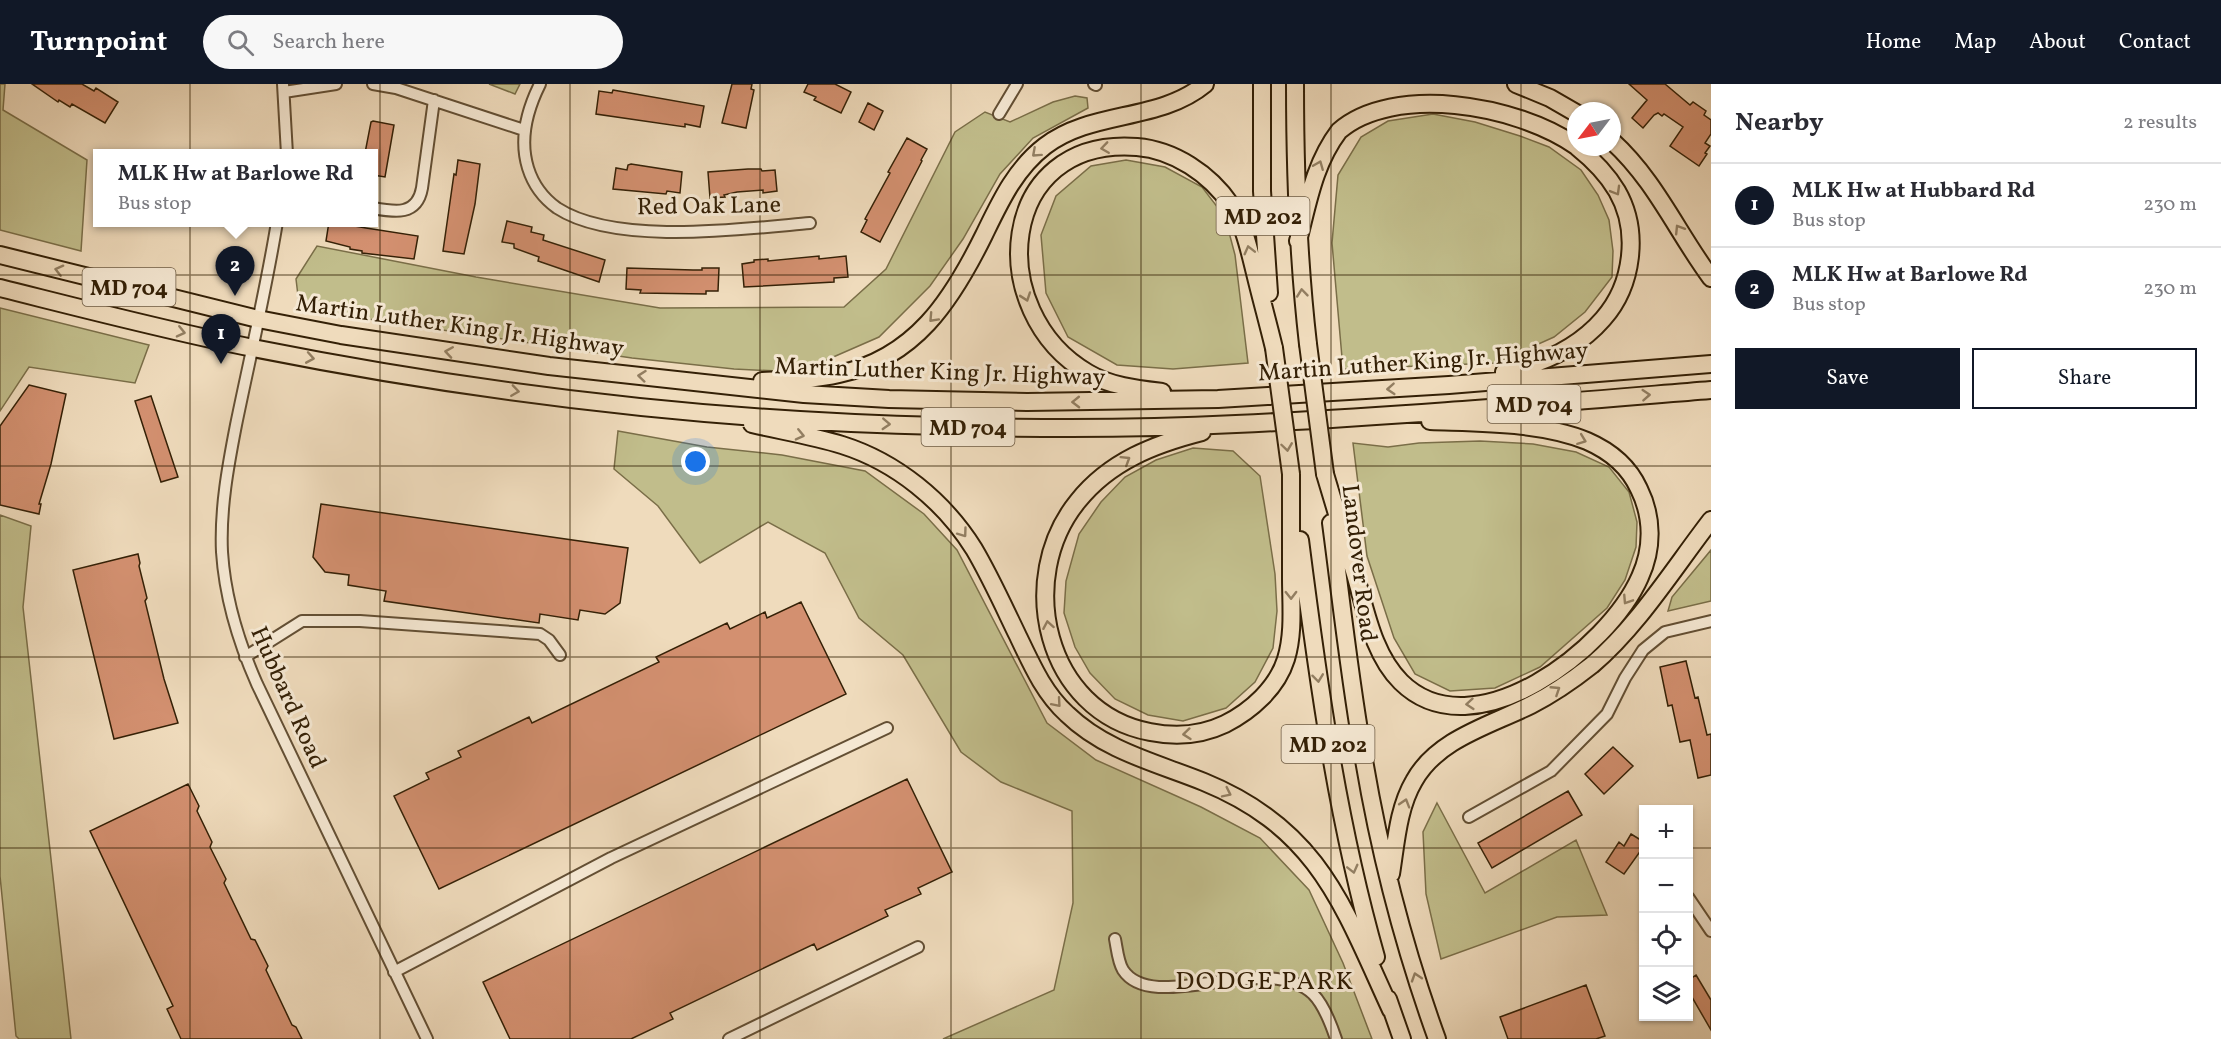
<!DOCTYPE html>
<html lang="en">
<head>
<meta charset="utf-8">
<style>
	body { margin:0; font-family:Vollkorn,serif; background:#f7f7f7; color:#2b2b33 }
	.controls { position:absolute; right:18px; bottom:18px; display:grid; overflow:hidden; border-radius:0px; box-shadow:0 2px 4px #0004 }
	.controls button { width:54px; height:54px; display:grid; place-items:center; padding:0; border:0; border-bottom:2px solid #e1e1e2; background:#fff; color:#2b2b33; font:30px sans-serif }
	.compass { position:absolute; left:1567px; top:18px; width:54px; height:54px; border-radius:50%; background:#fff; box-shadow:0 2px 4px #0004; rotate:238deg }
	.you { position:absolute; left:696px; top:378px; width:21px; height:21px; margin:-15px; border:4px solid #fff; border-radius:50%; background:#1a73e8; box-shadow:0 0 0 9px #1a73e833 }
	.badge { display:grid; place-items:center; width:39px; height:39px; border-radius:50%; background:#111827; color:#fff; font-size:20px; font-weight:700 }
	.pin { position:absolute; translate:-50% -50px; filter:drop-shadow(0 2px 3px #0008) }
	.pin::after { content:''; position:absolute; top:32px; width:21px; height:18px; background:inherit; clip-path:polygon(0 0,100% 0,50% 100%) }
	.popup { position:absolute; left:93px; top:65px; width:285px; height:78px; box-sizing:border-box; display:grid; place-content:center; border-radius:0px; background:#fff; filter:drop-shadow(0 2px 4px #0005); font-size:20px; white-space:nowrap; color:#7c7c81 }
	.popup b { font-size:22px; color:#2b2b33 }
	.popup::after { content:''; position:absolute; left:50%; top:100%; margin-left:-12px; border:12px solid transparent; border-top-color:#fff }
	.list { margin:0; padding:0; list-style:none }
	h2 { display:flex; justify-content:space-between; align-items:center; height:78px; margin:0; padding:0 24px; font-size:26px }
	h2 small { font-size:20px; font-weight:400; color:#7c7c81 }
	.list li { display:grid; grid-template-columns:39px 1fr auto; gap:18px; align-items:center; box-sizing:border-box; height:84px; padding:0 24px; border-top:2px solid #e1e1e2 }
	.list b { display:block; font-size:22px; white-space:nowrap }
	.list p { margin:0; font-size:20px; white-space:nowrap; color:#7c7c81 }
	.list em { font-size:20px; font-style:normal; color:#7c7c81 }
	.actions { display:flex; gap:12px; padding:18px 24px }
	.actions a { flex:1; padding:14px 0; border:2px solid #111827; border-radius:0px; text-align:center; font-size:21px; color:#111827 }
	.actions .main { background:#111827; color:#fff }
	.icon { flex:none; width:33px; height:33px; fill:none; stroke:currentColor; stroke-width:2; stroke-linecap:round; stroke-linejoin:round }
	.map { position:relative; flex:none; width:1711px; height:955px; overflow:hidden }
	header { display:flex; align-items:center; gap:36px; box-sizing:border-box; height:84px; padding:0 30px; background:#111827; color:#fff }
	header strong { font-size:28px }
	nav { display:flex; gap:33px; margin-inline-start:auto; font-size:21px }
	.search { width:420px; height:54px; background:#f7f7f7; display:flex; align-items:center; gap:15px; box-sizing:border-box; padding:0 21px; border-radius:33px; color:#7c7c81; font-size:22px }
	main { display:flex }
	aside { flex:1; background:#fff }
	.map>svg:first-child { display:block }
	.green { fill:#c1bd8b; stroke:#7a6e48; stroke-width:1.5 }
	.building { fill:#d39070; stroke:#342006; stroke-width:1.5 }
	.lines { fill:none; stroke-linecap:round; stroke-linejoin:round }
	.minor-casing { stroke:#634f34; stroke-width:14 }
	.primary-casing { stroke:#342006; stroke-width:20 }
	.minor { stroke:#f5e8d3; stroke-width:10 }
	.primary { stroke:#efdbbc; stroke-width:16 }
	.primary-bridge-casing { stroke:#342006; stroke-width:20; stroke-linecap:butt }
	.primary-bridge { stroke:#efdbbc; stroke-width:16 }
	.oneway { stroke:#927e61 }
	.grid { fill:none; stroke:#342006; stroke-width:1.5; stroke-opacity:0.55 }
	.labels { text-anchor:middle; stroke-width:6; stroke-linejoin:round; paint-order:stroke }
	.shield { fill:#f5e8d3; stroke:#6e5c44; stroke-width:1.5 }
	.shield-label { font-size:22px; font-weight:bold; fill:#342006 }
	.street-label { font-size:24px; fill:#342006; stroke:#f5e8d3 }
	.neighbourhood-label { font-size:26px; letter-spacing:1.5px; fill:#342006; stroke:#f5e8d3 }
</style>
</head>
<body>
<header>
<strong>Turnpoint</strong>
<div class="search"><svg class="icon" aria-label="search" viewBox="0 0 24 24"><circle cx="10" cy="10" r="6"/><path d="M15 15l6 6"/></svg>Search here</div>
<nav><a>Home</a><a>Map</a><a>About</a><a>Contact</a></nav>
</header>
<main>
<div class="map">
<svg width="1711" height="955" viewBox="0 0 1711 955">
	<rect width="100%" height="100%" fill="#efdbbc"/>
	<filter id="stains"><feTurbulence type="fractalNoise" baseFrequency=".00333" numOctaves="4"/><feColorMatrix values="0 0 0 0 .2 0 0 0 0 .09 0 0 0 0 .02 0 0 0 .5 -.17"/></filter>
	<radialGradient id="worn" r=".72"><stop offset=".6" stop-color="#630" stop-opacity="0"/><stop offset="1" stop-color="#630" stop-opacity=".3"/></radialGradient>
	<path class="green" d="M0 0H5L3 26 87 76 81 167 0 146Z
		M489 0H520L515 10Z
		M1075 12 1087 14 1088 24 1033 54 1000 90 963 155 930 202 879 253 799 288 734 285 632 274 341 231 299 220 296 195 317 162 476 193 660 224 844 223 886 185 955 48 985 28 1010 38 1053 18Z
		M1433 30 1475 38 1520 52 1549 63 1581 86 1598 111 1609 136 1613 167 1612 193 1585 228 1554 253 1496 279 1343 285 1332 159 1338 91 1361 53 1388 37Z
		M1126 76 1165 83 1202 103 1225 133 1235 171 1248 279 1173 285 1117 281 1068 253 1046 209 1041 151 1056 112 1091 82Z
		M0 224 149 261 135 299 29 283 0 327Z
		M618 347 707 363 782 371 865 387 924 430 957 466 1047 639 1096 676 1201 723 1260 754 1309 806 1343 879 1372 955H943L1054 906 1073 819 1072 727 1001 698 961 668 903 571 859 534 825 469 768 438 700 479 658 422 614 385Z
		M1480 357 1533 360 1576 368 1609 383 1629 408 1637 438 1636 463 1625 496 1607 524 1540 583 1495 604 1450 607 1415 590 1394 554 1367 472 1353 359 1388 363 1419 359Z
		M1193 364 1233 367 1260 392 1275 490 1277 527 1273 564 1255 598 1226 624 1183 637 1148 631 1115 615 1090 589 1075 563 1064 529 1066 497 1079 450 1101 418 1125 393 1156 376Z
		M0 431 31 442 23 523 71 955H19L16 952 0 792Z
		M1711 466V517L1668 527 1672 513Z
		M1437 719 1485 809 1576 756 1607 831 1557 833 1441 875 1426 810 1423 748Z"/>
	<path class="building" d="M32 0H82L94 7 96 4 118 18 105 39 72 20 70 23 59 16 58 18Z
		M732 0H752L751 5 754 6 746 44 722 39Z
		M808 0H835L851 8 841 29 814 16 816 13 804 8Z
		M1629 0H1665L1690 21 1693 18 1706 27 1704 31 1711 36V50L1705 59 1710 62 1705 69 1707 70 1699 82 1670 62 1683 43 1664 30 1662 32 1658 29 1654 31 1643 44 1632 34 1647 16Z
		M613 6 704 22 700 43 685 40V43L596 30 599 7 612 9Z
		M868 19 883 27 874 46 859 38Z
		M373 37 394 41 385 93 373 91V69H365L371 38Z
		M907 54 927 65 921 76 922 77 880 158 861 148 867 136 865 135 890 89 888 88Z
		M458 76 480 80 475 120 464 170 443 167 454 90 456 91Z
		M631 80 682 88 680 109 667 107 666 110 613 105 616 84 627 86 628 81Z
		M748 85H761L762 87 775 86 777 107 763 109V106L737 108 724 111 725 113 710 114 708 88Z
		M507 137 532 143 531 148 544 151 543 156 605 176 599 198 538 177 539 173 514 164V160L502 158Z
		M329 138H355L354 142 366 144 418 152 414 175 362 169V167L350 165V163L326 157Z
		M819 172V175L846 172 848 193 834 194V198L744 203 742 180 754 178V176L768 175V177Z
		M627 184 693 186H702V184H719L718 207H706V210L640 209 641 206 626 205Z
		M29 301 66 310 51 380 39 420H41L39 430 0 421V342Z
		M151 312 178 393 161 398 135 317Z
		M321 420 628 464 620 519 605 530 580 526 578 536 540 530 539 539 384 517 386 507 348 501 349 491 325 488 313 473Z
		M138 470 140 479 139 482 147 514 145 517 164 595 178 639 114 655 73 486Z
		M801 518 846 610 439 805 394 712 429 695 426 689 461 673 458 667 529 633 532 639 659 578 656 573 727 539 730 545 765 528 767 534Z
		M1686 577 1695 614 1698 613 1707 651 1711 650V691L1698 694 1690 656 1680 658 1672 621 1668 622 1660 583Z
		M1613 663 1633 682 1604 710 1585 690Z
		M907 695 952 788 918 804 921 810 885 826 888 832 817 866 814 860 670 929 673 935 631 955H510L483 898Z
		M188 700 199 722 197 727 212 758 210 763 226 795 224 799 251 855 255 856 268 882 266 886 292 941 296 943 302 955H181L167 925 173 922 90 747Z
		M1568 707 1582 731 1492 784 1478 759Z
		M1631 750 1644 758V762L1624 790 1606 778 1619 758 1624 762Z
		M1696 891 1711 916V946L1689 908V896Z
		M1586 901 1605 952 1596 955H1508L1500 933Z"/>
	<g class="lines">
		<g class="minor-casing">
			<path id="minor" d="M283 0 287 70
				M373 0 396 4 524 46
				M540 0C527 26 519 55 528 84 533 100 543 114 557 124 615 162 743 145 810 139
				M1094 0 1096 1
				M284 8 336 0
				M999 30 1017 0
				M373 124C395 128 417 132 422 104L434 16
				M277 138C266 206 250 273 236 341 228 382 220 425 222 468 225 514 238 557 257 600L427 955
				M245 573 302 537H360L540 550 549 556 560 571
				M1469 733 1551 687 1607 630 1625 594 1643 566 1665 548 1711 537
				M1688 813 1711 847
				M1115 855C1117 865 1118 878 1123 886 1153 932 1266 866 1313 910 1324 921 1331 940 1336 955
				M394 888 611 774 887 644
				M729 955 918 863"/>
		</g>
		<g class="primary-casing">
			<path id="primary" d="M1262 0V107L1269 209
				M1295 0C1295 87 1298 173 1308 260
				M1516 0 1550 14 1576 29
				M1612 57C1655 96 1677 148 1711 194
				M1298 157C1308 119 1314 80 1339 47 1393 0 1516 20 1576 62
				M0 171 258 235 341 251 549 282 804 310 889 315 1027 318 1218 315 1449 301 1711 280
				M0 204C84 225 168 247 253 264 479 309 711 337 941 342 1039 345 1138 345 1236 340 1394 333 1553 319 1711 306
				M1504 288C1542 280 1577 265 1603 235 1633 201 1640 147 1617 107 1607 90 1592 75 1577 63
				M762 297C787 296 813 296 839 290 915 274 952 216 984 151 1000 118 1015 85 1045 62 1092 26 1159 38 1205 0
				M1162 308C1137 305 1110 302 1088 289 983 228 997 52 1137 63 1174 66 1210 90 1231 121 1244 141 1249 165 1255 189 1261 214 1268 239 1274 264
				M752 340C782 347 813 352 842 361 896 378 944 417 974 465 990 492 1003 521 1017 550 1031 579 1043 608 1067 630 1105 667 1157 679 1204 698 1319 745 1343 822 1391 926
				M1202 348C1155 360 1110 377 1078 417 1015 494 1045 628 1150 648 1175 653 1202 651 1225 640 1251 627 1277 604 1286 575 1294 549 1291 521 1291 494 1291 459 1291 425 1291 390
				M1325 390C1335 424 1345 457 1355 490 1366 527 1373 570 1401 598 1474 670 1609 564 1640 493 1653 465 1653 433 1639 405 1629 383 1610 367 1587 357 1541 338 1479 339 1430 337
				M1331 439C1341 514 1349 590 1362 664 1378 763 1403 861 1437 955
				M1300 456C1318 597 1337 736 1376 873
				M1391 790C1396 759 1398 724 1414 697 1437 655 1491 641 1531 621 1553 610 1573 596 1592 581 1638 542 1674 484 1711 436
				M1388 915 1402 955"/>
		</g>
		<use href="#minor" class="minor"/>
		<use href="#primary" class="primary"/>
		<g class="primary-bridge-casing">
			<path id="primary-bridge" d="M1308 260 1325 390
				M1274 264 1291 390"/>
		</g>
		<use href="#primary-bridge" class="primary-bridge"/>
	</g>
	<defs><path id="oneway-chevron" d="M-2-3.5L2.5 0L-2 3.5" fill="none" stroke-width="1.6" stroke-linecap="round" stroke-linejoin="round" transform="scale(1.5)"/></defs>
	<g class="oneway">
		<use href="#oneway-chevron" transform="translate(1105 64) rotate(172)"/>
		<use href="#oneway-chevron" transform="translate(1036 69) rotate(138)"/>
		<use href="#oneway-chevron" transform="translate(1319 81) rotate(-68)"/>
		<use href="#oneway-chevron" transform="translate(1616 107) rotate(60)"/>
		<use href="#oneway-chevron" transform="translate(1679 145) rotate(-122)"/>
		<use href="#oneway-chevron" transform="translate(1249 166) rotate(-104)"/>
		<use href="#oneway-chevron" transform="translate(59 186) rotate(-166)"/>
		<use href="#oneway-chevron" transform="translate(1302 209) rotate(-96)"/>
		<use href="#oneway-chevron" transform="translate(1026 213) rotate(71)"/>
		<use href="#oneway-chevron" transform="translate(933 234) rotate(133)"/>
		<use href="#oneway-chevron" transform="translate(181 248) rotate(13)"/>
		<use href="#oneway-chevron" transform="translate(449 268) rotate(-171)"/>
		<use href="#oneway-chevron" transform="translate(310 274) rotate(10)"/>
		<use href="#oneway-chevron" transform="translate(642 292) rotate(-174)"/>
		<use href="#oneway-chevron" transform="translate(1391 305) rotate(176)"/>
		<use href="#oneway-chevron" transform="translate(515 307) rotate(8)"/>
		<use href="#oneway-chevron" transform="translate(1646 311) rotate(-4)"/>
		<use href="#oneway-chevron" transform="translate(1076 318) rotate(179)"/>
		<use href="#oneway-chevron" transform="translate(886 340) rotate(3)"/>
		<use href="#oneway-chevron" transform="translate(800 351) rotate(13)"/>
		<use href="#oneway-chevron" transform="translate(1582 356) rotate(21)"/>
		<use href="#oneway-chevron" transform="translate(1287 363) rotate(82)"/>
		<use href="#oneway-chevron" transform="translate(1126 376) rotate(-32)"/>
		<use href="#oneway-chevron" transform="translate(963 449) rotate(54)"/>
		<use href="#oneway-chevron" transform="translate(1291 511) rotate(89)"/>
		<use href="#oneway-chevron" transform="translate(1627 516) rotate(123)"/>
		<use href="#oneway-chevron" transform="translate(1048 541) rotate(-100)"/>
		<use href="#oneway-chevron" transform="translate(1318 594) rotate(83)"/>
		<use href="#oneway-chevron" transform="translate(1556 606) rotate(-33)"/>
		<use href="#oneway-chevron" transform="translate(1057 619) rotate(49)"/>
		<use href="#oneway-chevron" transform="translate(1470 620) rotate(175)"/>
		<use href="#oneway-chevron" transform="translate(1187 650) rotate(174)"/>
		<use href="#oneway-chevron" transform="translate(1227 709) rotate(26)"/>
		<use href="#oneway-chevron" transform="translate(1405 719) rotate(-73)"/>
		<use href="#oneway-chevron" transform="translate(1353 785) rotate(76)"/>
		<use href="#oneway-chevron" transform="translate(1416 893) rotate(-108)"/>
	</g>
	<path class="grid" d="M190 0V955M380 0V955M570 0V955M760 0V955M951 0V955M1141 0V955M1331 0V955M1521 0V955M0 191H1711M0 382H1711M0 573H1711M0 764H1644M1688 764H1711"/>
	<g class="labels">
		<g class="shield">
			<rect x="1216.5" y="113" width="93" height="38" rx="4.5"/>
			<rect x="82.5" y="184" width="93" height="38" rx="4.5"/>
			<rect x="1487.5" y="301" width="93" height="38" rx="4.5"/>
			<rect x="921.5" y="324" width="93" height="38" rx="4.5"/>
			<rect x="1281.5" y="641" width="93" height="38" rx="4.5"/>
		</g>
		<g class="shield-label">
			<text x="1263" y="140">MD 202</text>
			<text x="129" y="211">MD 704</text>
			<text x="1534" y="328">MD 704</text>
			<text x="968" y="351">MD 704</text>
			<text x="1328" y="668">MD 202</text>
		</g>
		<g class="street-label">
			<text transform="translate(709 121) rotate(-1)" y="8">Red Oak Lane</text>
			<text transform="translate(460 241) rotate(8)" y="8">Martin Luther King Jr. Highway</text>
			<text transform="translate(1423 277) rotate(-4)" y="8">Martin Luther King Jr. Highway</text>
			<text transform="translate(940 287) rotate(2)" y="8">Martin Luther King Jr. Highway</text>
			<text transform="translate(1360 479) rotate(83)" y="8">Landover Road</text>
			<text transform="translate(289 613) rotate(66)" y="8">Hubbard Road</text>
		</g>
		<g class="neighbourhood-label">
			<text x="1265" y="905">DODGE PARK</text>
		</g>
	</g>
	<rect width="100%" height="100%" filter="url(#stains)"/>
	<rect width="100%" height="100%" fill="url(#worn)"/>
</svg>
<div class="controls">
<button>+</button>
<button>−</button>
<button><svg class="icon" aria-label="locate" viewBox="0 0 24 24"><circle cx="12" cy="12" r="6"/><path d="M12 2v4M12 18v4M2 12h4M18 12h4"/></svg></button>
<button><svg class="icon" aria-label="layers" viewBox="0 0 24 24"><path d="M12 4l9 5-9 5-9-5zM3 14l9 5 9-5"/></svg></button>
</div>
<svg class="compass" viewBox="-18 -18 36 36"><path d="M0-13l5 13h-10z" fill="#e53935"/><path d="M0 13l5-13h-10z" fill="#7c7c81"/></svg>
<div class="you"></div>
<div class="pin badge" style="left:221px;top:280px">1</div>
<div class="pin badge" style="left:235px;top:212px">2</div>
<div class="popup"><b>MLK Hw at Barlowe Rd</b>Bus stop</div>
</div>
<aside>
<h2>Nearby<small>2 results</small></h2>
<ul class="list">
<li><span class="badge">1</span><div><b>MLK Hw at Hubbard Rd</b><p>Bus stop</p></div><em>230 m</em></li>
<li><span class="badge">2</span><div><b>MLK Hw at Barlowe Rd</b><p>Bus stop</p></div><em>230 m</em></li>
</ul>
<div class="actions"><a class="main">Save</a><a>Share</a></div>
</aside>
</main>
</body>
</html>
